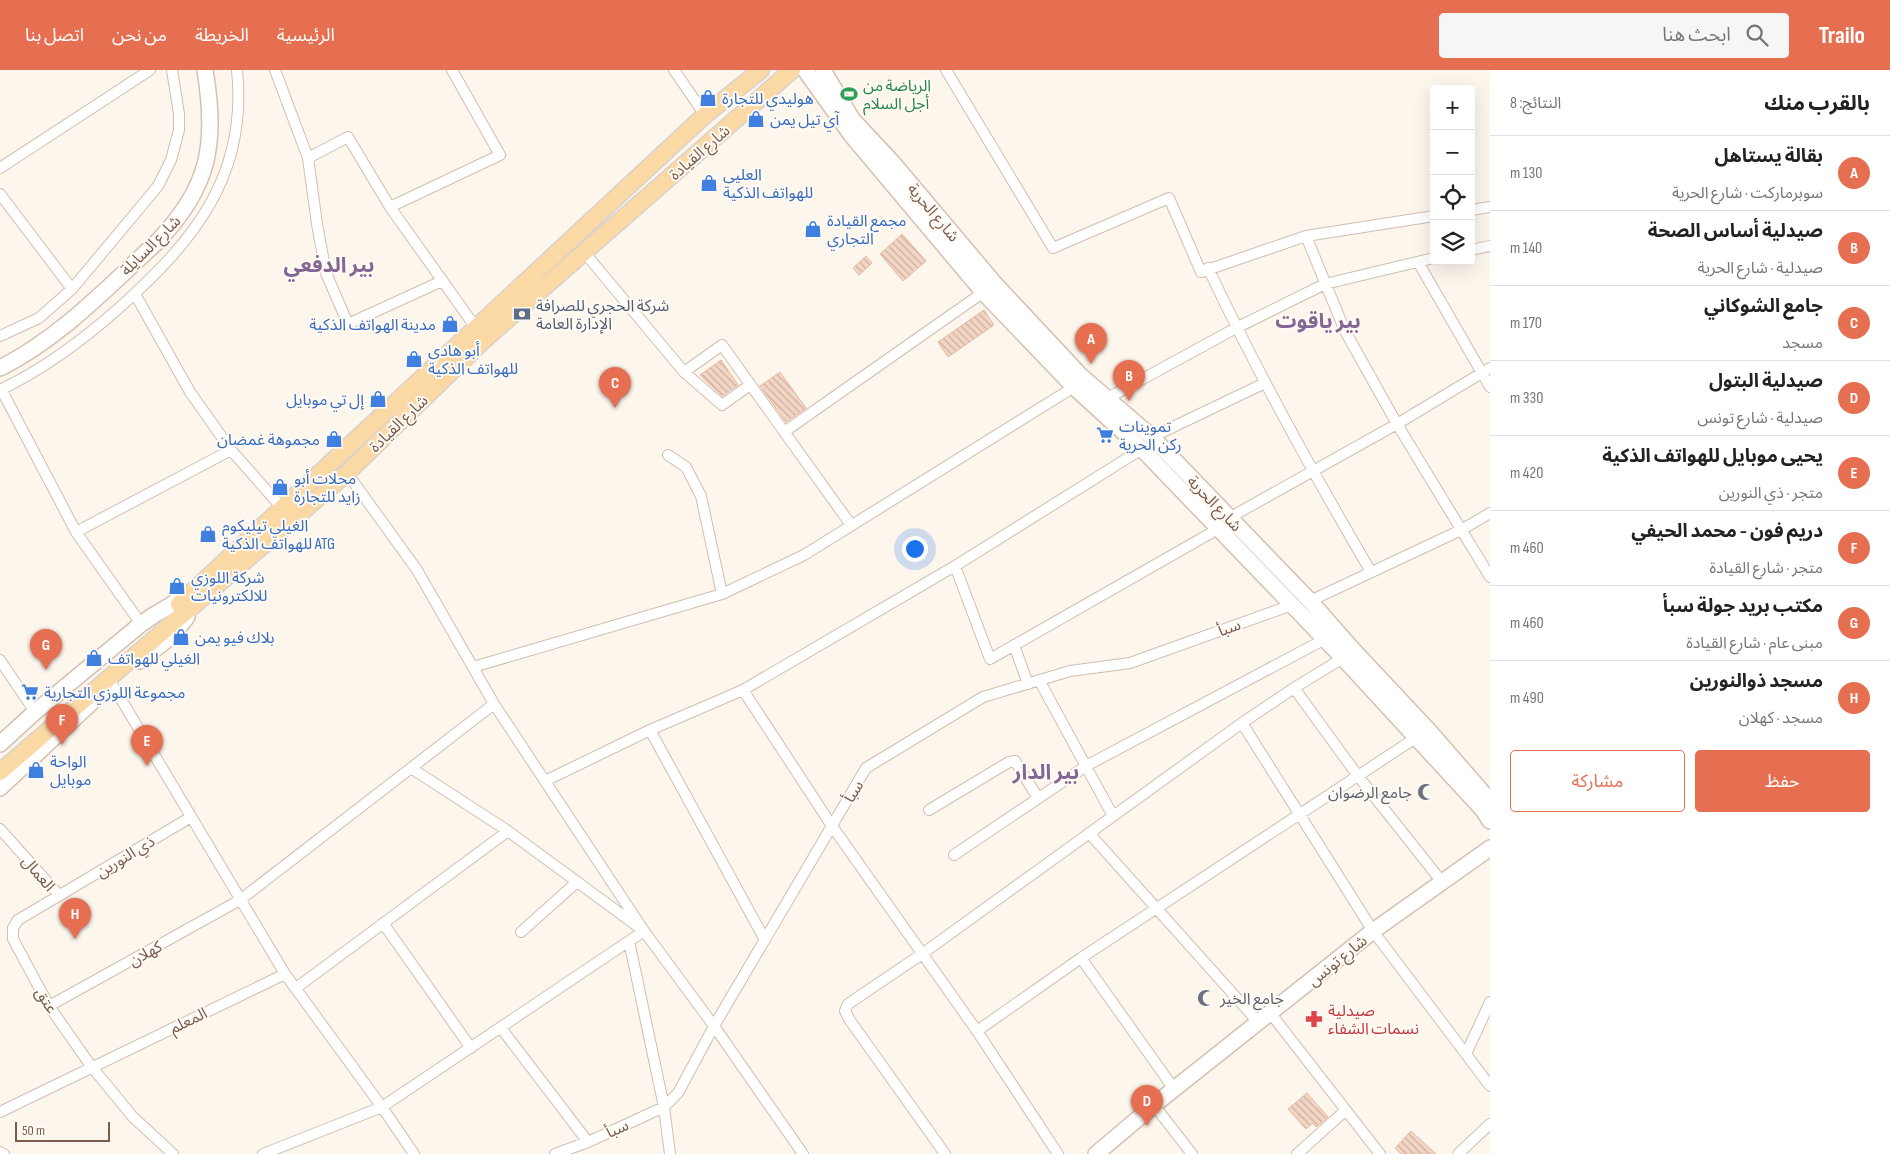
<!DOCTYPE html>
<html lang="ar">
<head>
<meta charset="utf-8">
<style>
	body { margin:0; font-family:"Sofia Sans Condensed","Noto Sans Arabic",sans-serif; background:#f6f6f6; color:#222; direction:rtl }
	.controls { position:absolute; right:15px; top:15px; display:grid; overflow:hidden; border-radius:5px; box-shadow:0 5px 20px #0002 }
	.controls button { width:45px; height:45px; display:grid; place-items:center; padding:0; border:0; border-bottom:1px solid #e0e0e0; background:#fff; color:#222; font:25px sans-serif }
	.scale { position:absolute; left:15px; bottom:12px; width:95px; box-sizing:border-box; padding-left:5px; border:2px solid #7a5c4d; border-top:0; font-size:14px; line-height:18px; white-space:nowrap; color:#7a5c4d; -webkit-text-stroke:4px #fffaf3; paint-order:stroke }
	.you { position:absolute; left:914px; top:478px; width:18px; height:18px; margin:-12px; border:4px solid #fff; border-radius:50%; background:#1a73e8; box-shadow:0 0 0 8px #1a73e833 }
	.badge { display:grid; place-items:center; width:32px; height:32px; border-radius:50%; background:#e76f51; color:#fff; font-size:16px; font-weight:700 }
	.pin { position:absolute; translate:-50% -41px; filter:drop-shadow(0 1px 2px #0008) }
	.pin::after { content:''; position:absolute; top:26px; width:18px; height:15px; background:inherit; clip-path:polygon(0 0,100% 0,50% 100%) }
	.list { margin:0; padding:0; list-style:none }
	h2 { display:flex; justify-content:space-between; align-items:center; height:65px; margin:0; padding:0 20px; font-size:21px }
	h2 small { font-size:16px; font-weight:400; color:#767676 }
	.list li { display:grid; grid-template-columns:32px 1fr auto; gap:15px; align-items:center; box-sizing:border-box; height:75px; padding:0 20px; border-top:1px solid #e0e0e0 }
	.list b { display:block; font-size:19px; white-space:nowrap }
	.list p { margin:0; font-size:16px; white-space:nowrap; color:#767676 }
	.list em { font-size:16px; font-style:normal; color:#767676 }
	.actions { display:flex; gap:10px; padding:15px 20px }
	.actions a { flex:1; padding:11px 0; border:1px solid #e76f51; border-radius:5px; text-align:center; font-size:18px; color:#e76f51 }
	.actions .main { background:#e76f51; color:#fff }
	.icon { flex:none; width:28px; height:28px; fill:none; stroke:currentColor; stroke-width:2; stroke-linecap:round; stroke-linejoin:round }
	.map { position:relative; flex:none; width:1490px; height:1084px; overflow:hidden; direction:ltr }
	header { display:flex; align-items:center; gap:30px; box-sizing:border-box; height:70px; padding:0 25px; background:#e76f51; color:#fff }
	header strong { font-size:24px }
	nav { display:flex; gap:28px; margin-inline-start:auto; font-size:18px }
	.search { width:350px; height:45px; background:#f6f6f6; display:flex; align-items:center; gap:12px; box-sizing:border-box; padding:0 18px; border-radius:5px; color:#767676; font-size:19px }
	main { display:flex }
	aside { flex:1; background:#fff }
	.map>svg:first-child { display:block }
	.building { fill:url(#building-back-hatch); stroke:#e6bba3 }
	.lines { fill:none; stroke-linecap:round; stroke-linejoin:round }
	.street-casing { stroke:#d1beb0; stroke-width:12 }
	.secondary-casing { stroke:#d6c0b0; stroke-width:18 }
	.primary-casing { stroke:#dad1cd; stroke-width:19 }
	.street { stroke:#fff; stroke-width:10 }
	.secondary { stroke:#fff; stroke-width:15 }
	.primary { stroke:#fbd9a5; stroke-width:16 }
	.labels { text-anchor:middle; stroke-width:4; stroke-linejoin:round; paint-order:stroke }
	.leisure-label { font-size:16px; fill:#27864d; stroke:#fffaf3; text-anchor:start }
	.shop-label { font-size:16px; fill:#366cbe; stroke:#fffaf3; text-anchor:start }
	.street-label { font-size:16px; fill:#7a5c4d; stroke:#fffaf3 }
	.service-label { font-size:16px; fill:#4e5e75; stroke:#fffaf3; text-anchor:start }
	.worship-label { font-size:16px; fill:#5b616d; stroke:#fffaf3; text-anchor:end }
	.health-label { font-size:16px; fill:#be3a42; stroke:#fffaf3; text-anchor:start }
	.district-label { font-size:21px; font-weight:bold; fill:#846695; stroke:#fffaf3 }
</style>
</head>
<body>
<header>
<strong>Trailo</strong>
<div class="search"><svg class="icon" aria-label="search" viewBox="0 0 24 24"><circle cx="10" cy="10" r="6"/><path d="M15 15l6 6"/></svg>ابحث هنا</div>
<nav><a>الرئيسية</a><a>الخريطة</a><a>من نحن</a><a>اتصل بنا</a></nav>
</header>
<main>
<aside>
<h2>بالقرب منك<small>النتائج: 8</small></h2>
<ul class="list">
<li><span class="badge">A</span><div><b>بقالة يستاهل</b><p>سوبرماركت · شارع الحرية</p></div><em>130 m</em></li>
<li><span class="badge">B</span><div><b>صيدلية أساس الصحة</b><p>صيدلية · شارع الحرية</p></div><em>140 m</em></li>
<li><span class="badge">C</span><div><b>جامع الشوكاني</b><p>مسجد</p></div><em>170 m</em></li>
<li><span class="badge">D</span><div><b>صيدلية البتول</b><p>صيدلية · شارع تونس</p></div><em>330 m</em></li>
<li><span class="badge">E</span><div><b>يحيى موبايل للهواتف الذكية</b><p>متجر · ذي النورين</p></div><em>420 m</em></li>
<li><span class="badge">F</span><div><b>دريم فون - محمد الحيفي</b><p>متجر · شارع القيادة</p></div><em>460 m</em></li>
<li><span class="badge">G</span><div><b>مكتب بريد جولة سبأ</b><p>مبنى عام · شارع القيادة</p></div><em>460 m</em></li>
<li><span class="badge">H</span><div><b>مسجد ذوالنورين</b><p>مسجد · كهلان</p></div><em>490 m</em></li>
</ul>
<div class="actions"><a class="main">حفظ</a><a>مشاركة</a></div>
</aside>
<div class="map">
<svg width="1490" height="1084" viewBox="0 0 1490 1084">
	<defs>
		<pattern id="building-back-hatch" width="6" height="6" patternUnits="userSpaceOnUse" patternTransform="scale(1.25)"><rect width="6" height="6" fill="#f3d5c3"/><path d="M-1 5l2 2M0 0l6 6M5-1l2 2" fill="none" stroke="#cab0a1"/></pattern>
	</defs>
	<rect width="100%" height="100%" fill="#fdf6ec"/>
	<path class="building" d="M902 164 926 191 903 211 880 184Z
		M866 186 872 193 859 205 853 198Z
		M984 240 994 255 948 287 938 272Z
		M721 290 738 315 722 326 700 305Z
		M780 302 806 338 786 352 760 316Z
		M1307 1023 1328 1047 1316 1057 1313 1053 1306 1059 1288 1039Z
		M1411 1061 1436 1084H1401L1395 1078Z"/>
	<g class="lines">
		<g class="street-casing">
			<path id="street" d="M275 0 308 88 317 154 326 203 348 254 442 211
				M674 0 705 45
				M946 0 1053 178 1169 128 1201 202 1306 166 1434 146
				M308 88 348 67 390 137 476 258
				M0 98 150 0
				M0 124 72 219
				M390 137 500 85 452 0
				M1471 140 1490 137
				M1306 166 1345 261 1397 354 1490 507
				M1471 180 1490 176
				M584 182 684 302 722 335 750 315
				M1418 192 1490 317
				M1208 198C1257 302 1313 403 1371 502
				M135 224 190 322 231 380 283 439
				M0 266 39 248 72 219 158 116 171 90 179 60V44L172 0
				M684 302 722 275 851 455
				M1 319 76 462 141 554
				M0 320C44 299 83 270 119 238 194 171 248 106 237 0
				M1106 329 1236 258 1325 214 1434 188
				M784 362 988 219
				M1152 367 1265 313
				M668 385 686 397 701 426 722 524
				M347 403 417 500 494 634 644 861 714 956 803 1084
				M1229 448 1397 354 1490 298
				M76 462 231 380
				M955 496 990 589 1218 459
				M1310 531 1461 460 1490 443
				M1014 575 1028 614
				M0 590 35 642
				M473 597 722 524 804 485 1074 317
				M1039 610 1113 746
				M112 614 285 904 382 1037 414 1084
				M1294 618 1358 706 1442 812
				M743 620 832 756 977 961 1058 1084
				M1242 653 1373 861 1490 1016
				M650 660 765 870
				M545 711 650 660 743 620 955 496 1142 379
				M929 740 1009 692 1015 691 1038 728
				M0 759 59 825
				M1089 763 1259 953
				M954 785 1086 696 1325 569
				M383 853 471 978
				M521 862 577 812
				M629 871 664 1037 670 1084
				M1081 888 1174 1019
				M296 918 508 761
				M49 936 240 830 494 634
				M1271 944 1380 1084
				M501 958 588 1072
				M977 961 1081 888 1417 667
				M1466 984 1490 932
				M1154 1035 1192 1084
				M0 1042 285 904
				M0 1082 4 1084
				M173 1084 133 1047 91 996 49 936 13 869V858L18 850 191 747
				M263 1084 382 1037 644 861 508 761 411 698
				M555 1084 588 1072 664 1037 678 1023 714 956 866 698 983 627 1070 601 1130 593 1292 535
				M945 1084 849 949 845 941 848 934 922 884 1242 653 1294 618 1343 588
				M1297 1084 1346 1040
				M1458 1084 1490 1054"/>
		</g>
		<g class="secondary-casing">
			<path id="secondary" d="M805 0 852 66 983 222 1074 317 1142 379 1343 588 1483 740 1490 751
				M823 0 852 49 893 93 995 214 1081 306 1152 367 1310 531 1354 581 1430 662 1490 731
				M0 298C60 268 108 217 157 172 210 117 217 74 205 0
				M140 591 173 565 187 547
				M0 674 35 642 141 554 154 545 188 525
				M0 718 92 632
				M1096 1084 1154 1035 1373 861 1490 778"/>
		</g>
		<g class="primary-casing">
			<path id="primary" d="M179 534 705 45 761 0
				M0 702 347 403 484 270 792 0"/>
		</g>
		<use href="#street" class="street"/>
		<use href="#secondary" class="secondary"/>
		<use href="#primary" class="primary"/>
	</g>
	<defs>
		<g id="stadium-bare" transform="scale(1.35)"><path d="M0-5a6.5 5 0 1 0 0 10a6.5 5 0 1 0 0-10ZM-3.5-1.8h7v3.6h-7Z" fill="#2e9e5b" stroke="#fffaf3" stroke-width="2.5" paint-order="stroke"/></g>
		<g id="shop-bare" transform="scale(1.35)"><path d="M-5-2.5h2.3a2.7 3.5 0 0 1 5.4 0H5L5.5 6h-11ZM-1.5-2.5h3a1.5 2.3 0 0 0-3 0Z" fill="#3f7fe0" stroke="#fffaf3" stroke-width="2.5" paint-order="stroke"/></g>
		<g id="bank-bare" transform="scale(1.35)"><path d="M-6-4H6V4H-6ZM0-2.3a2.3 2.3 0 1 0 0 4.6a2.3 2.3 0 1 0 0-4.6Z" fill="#5c6f8a" stroke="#fffaf3" stroke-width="2.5" paint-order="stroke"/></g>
		<g id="supermarket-bare" transform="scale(1.35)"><path d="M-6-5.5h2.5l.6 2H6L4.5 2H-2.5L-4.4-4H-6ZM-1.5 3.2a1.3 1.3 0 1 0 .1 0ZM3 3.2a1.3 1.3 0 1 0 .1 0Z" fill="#3f7fe0" stroke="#fffaf3" stroke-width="2.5" paint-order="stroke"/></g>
		<g id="mosque-bare" transform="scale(1.35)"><path d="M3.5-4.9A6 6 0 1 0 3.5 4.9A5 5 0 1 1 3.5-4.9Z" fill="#6b7280" stroke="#fffaf3" stroke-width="2.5" paint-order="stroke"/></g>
		<g id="pharmacy-bare" transform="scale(1.35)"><path d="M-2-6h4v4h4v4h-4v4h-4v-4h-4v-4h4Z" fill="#e0444e" stroke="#fffaf3" stroke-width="2.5" paint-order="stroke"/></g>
	</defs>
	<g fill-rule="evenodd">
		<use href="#stadium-bare" x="849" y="24"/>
		<use href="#shop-bare" x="708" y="28"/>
		<use href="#shop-bare" x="756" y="49"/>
		<use href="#shop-bare" x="709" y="113"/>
		<use href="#shop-bare" x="813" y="159"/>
		<use href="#bank-bare" x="522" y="244"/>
		<use href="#shop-bare" x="450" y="254"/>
		<use href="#shop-bare" x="414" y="289"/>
		<use href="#shop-bare" x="378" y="329"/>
		<use href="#supermarket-bare" x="1105" y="365"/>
		<use href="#shop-bare" x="334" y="369"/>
		<use href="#shop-bare" x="280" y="417"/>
		<use href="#shop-bare" x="208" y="464"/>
		<use href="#shop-bare" x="177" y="516"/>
		<use href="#shop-bare" x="181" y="567"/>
		<use href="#shop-bare" x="94" y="588"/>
		<use href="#supermarket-bare" x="30" y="622"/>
		<use href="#shop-bare" x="36" y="700"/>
		<use href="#mosque-bare" x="1426" y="722"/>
		<use href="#mosque-bare" x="1206" y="928"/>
		<use href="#pharmacy-bare" x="1314" y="949"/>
	</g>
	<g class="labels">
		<g class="leisure-label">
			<text x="863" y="21">الرياضة من<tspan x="863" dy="18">أجل السلام</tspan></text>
		</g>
		<g class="shop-label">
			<text x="722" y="34">هوليدي للتجارة</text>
			<text x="770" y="55">آي تيل يمن</text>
			<text x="723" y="110">العليي<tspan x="723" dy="18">للهواتف الذكية</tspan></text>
			<text x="827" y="156">مجمع القيادة<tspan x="827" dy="18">التجاري</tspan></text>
			<text x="436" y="260" text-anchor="end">مدينة الهواتف الذكية</text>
			<text x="428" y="286">أبو هادي<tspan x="428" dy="18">للهواتف الذكية</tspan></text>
			<text x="364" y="335" text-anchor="end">إل تي موبايل</text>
			<text x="1119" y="362">تموينات<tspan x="1119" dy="18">ركن الحرية</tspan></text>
			<text x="320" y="375" text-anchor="end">مجموهة غمضان</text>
			<text x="294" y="414">محلات أبو<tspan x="294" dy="18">زايد للتجارة</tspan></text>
			<text x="222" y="461">الغيلي تيليكوم<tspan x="222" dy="18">للهواتف الذكية ATG</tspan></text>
			<text x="191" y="513">شركة اللوزي<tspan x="191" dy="18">للالكترونيات</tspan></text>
			<text x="195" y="573">بلاك فيو يمن</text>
			<text x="108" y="594">الغيلي للهواتف</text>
			<text x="44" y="628">مجموعة اللوزي التجارية</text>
			<text x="50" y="697">الواحة<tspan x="50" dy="18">موبايل</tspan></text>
		</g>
		<g class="street-label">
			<text transform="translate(699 82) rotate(-41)" y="6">شارع القيادة</text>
			<text transform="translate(934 142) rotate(50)" y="6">شارع الحرية</text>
			<text transform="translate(150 175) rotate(-45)" y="6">شارع السايلة</text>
			<text transform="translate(398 353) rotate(-44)" y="6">شارع القيادة</text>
			<text transform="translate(1215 433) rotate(46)" y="6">شارع الحرية</text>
			<text transform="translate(1229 557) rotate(-20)" y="6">سبأ</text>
			<text transform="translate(853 721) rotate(-59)" y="6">سبأ</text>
			<text transform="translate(125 786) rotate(-31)" y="6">ذي النورين</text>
			<text transform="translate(39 803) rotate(49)" y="6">العمال</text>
			<text transform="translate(145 883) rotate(-29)" y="6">كهلان</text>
			<text transform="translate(1337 890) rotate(-39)" y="6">شارع تونس</text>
			<text transform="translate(47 930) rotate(59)" y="6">عتق</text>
			<text transform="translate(188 950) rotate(-26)" y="6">المعلم</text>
			<text transform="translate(617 1058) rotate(-25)" y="6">سبأ</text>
		</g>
		<g class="service-label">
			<text x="536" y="241">شركة الحجري للصرافة<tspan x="536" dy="18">الإدارة العامة</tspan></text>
		</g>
		<g class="worship-label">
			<text x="1412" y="728">جامع الرضوان</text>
			<text x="1220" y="934" text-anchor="start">جامع الخير</text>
		</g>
		<g class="health-label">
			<text x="1328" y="946">صيدلية<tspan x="1328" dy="18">نسمات الشفاء</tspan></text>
		</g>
		<g class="district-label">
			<text x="329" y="202">بير الدفعي</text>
			<text x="1318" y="258">بير ياقوت</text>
			<text x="1046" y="709">بير الدار</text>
		</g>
	</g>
</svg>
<div class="controls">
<button>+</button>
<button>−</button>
<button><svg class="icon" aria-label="locate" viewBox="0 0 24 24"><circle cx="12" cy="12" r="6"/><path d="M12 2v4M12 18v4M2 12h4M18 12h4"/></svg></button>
<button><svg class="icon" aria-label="layers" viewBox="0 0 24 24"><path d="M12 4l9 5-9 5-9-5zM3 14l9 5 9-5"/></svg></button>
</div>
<div class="scale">50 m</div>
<div class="you"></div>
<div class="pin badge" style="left:1091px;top:294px">A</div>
<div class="pin badge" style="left:1129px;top:331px">B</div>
<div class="pin badge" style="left:615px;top:338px">C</div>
<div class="pin badge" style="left:1147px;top:1056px">D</div>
<div class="pin badge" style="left:147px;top:696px">E</div>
<div class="pin badge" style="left:62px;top:675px">F</div>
<div class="pin badge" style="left:46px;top:600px">G</div>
<div class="pin badge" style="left:75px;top:869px">H</div>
</div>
</main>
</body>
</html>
